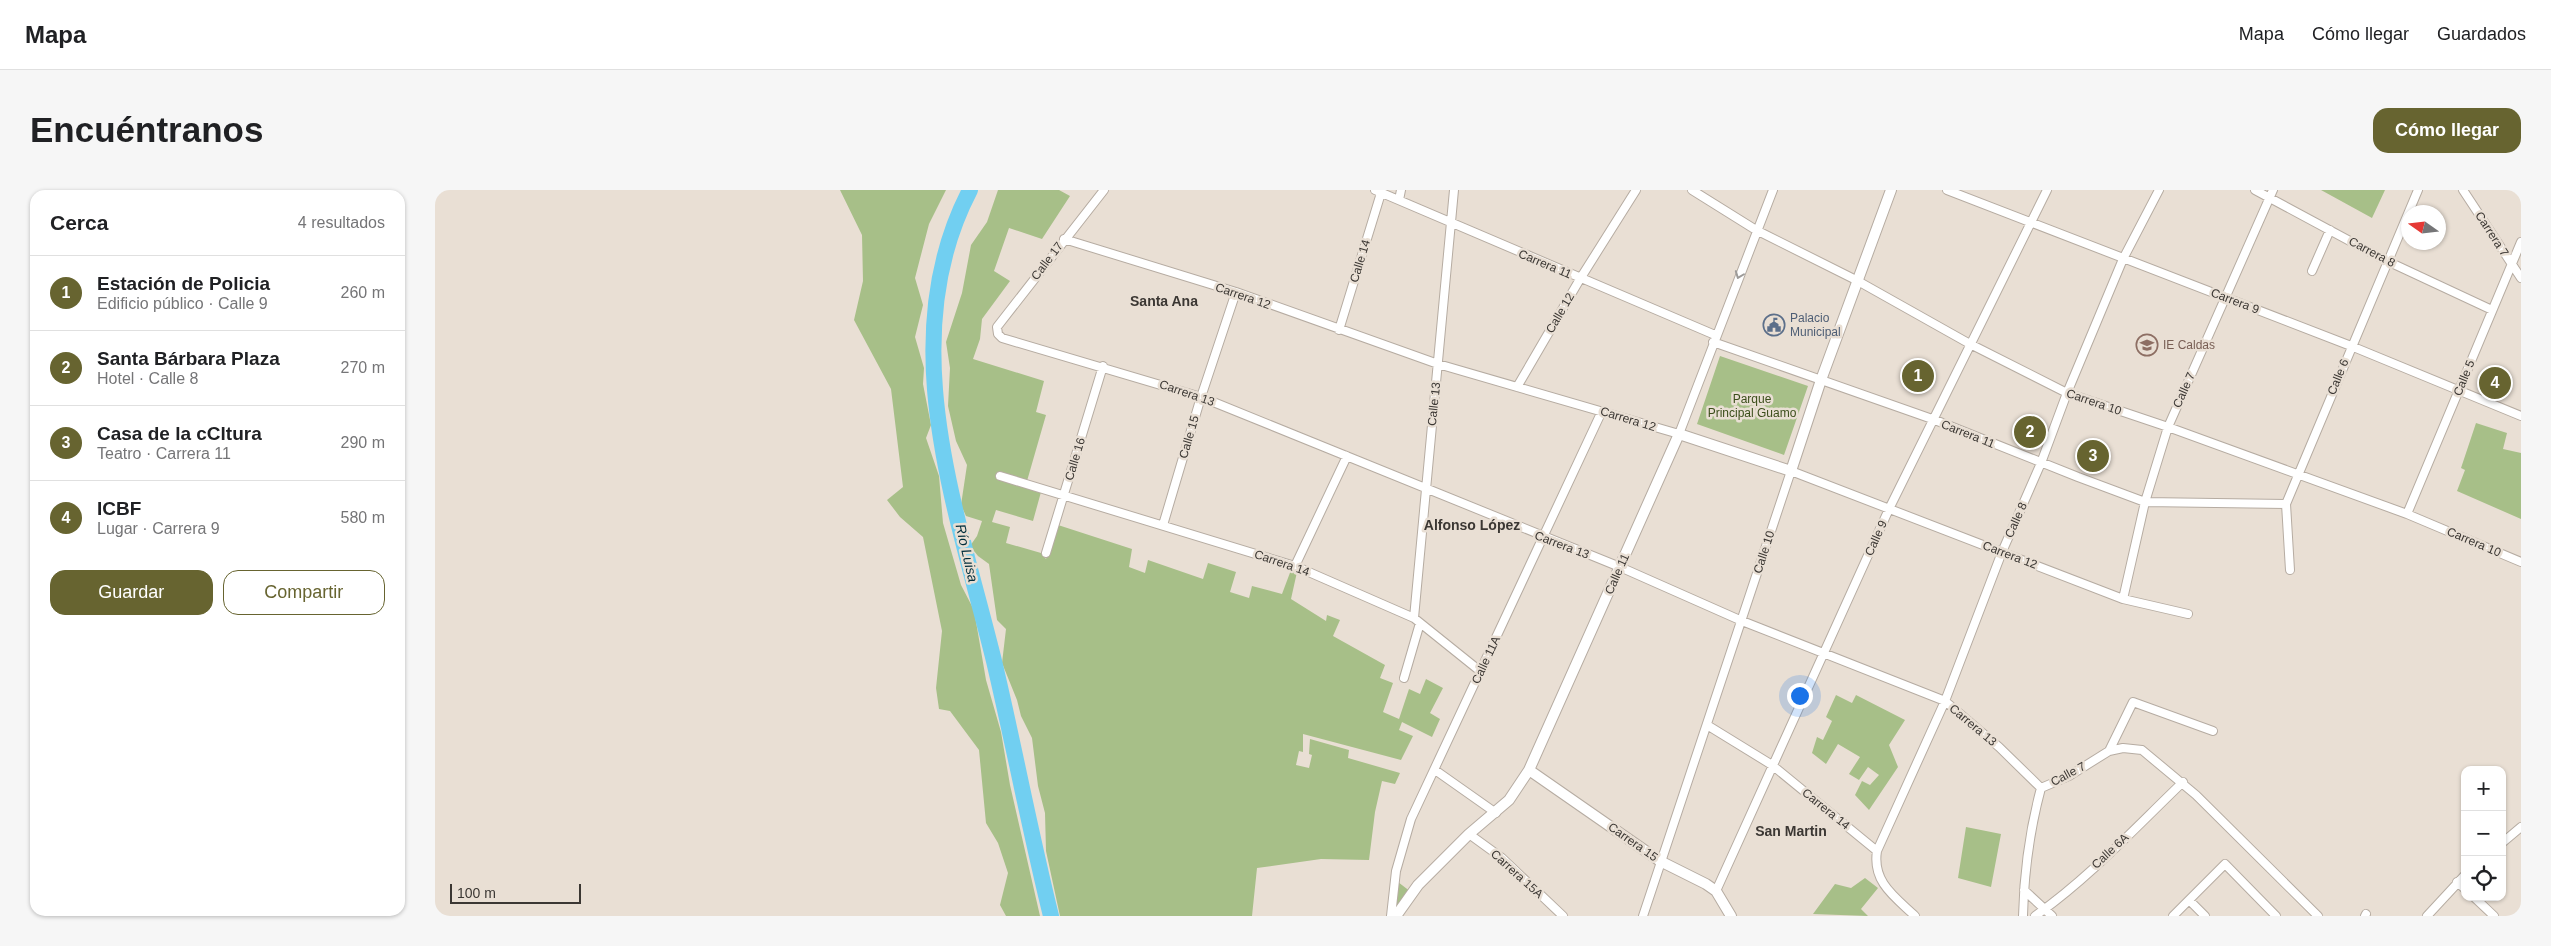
<!DOCTYPE html>
<html lang="es">
<head>
<meta charset="utf-8">
<style>
	body { margin:0; font-family:Helvetica,sans-serif; background:#f6f6f6; color:#202124 }
	.controls { position:absolute; right:15px; bottom:15px; display:grid; overflow:hidden; border-radius:10px; box-shadow:0 1px 4px #0004 }
	.controls button { width:45px; height:45px; display:grid; place-items:center; padding:0; border:0; border-bottom:1px solid #e0e0e0; background:#fff; color:#202124; font:25px sans-serif }
	.compass { position:absolute; left:1966px; top:15px; width:45px; height:45px; border-radius:50%; background:#fff; box-shadow:0 1px 4px #0004; rotate:284deg }
	.scale { position:absolute; left:15px; bottom:12px; width:131px; box-sizing:border-box; padding-left:5px; border:2px solid #3b3733; border-top:0; font-size:14px; line-height:18px; white-space:nowrap; color:#3b3733; -webkit-text-stroke:4px #e9dfd4; paint-order:stroke }
	.you { position:absolute; left:1364px; top:505px; width:18px; height:18px; margin:-12px; border:4px solid #fff; border-radius:50%; background:#1a73e8; box-shadow:0 0 0 8px #1a73e833 }
	.badge { display:grid; place-items:center; width:32px; height:32px; border-radius:50%; background:#676430; color:#fff; font-size:16px; font-weight:700 }
	.pin { position:absolute; translate:-50% -50%; border:2px solid #fff; box-shadow:0 1px 5px #0006 }
	.list { margin:0; padding:0; list-style:none }
	h2 { display:flex; justify-content:space-between; align-items:center; height:65px; margin:0; padding:0 20px; font-size:21px }
	h2 small { font-size:16px; font-weight:400; color:#757577 }
	.list li { display:grid; grid-template-columns:32px 1fr auto; gap:15px; align-items:center; box-sizing:border-box; height:75px; padding:0 20px; border-top:1px solid #e0e0e0 }
	.list b { display:block; font-size:19px; white-space:nowrap }
	.list p { margin:0; font-size:16px; white-space:nowrap; color:#757577 }
	.list em { font-size:16px; font-style:normal; color:#757577 }
	.actions { display:flex; gap:10px; padding:15px 20px }
	.actions a { flex:1; padding:11px 0; border:1px solid #676430; border-radius:15px; text-align:center; font-size:18px; color:#676430 }
	.actions .main { background:#676430; color:#fff }
	.icon { flex:none; width:28px; height:28px; fill:none; stroke:currentColor; stroke-width:2; stroke-linecap:round; stroke-linejoin:round }
	.map { position:relative; flex:none; width:2086px; height:726px; overflow:hidden; border-radius:15px }
	header { display:flex; align-items:center; gap:30px; box-sizing:border-box; height:70px; padding:0 25px; background:#fff; border-bottom:1px solid #e0e0e0 }
	header strong { font-size:24px }
	nav { display:flex; gap:28px; margin-inline-start:auto; font-size:18px }
	.intro { display:flex; align-items:center; justify-content:space-between; box-sizing:border-box; height:120px; padding:0 30px }
	h1 { margin:0; font-size:35px }
	.button { padding:12px 22px; border-radius:15px; background:#676430; color:#fff; font-size:18px; font-weight:700 }
	main { display:flex; gap:30px; padding:0 30px }
	aside { flex:1; background:#fff; border-radius:15px; box-shadow:0 1px 4px #0004 }
	.map>svg:first-child { display:block }
	.green { fill:#a7bf88 }
	.lines { fill:none; stroke-linecap:round; stroke-linejoin:round }
	.river { stroke:#71cff1; stroke-width:16 }
	.street-casing { stroke:#b6aca2; stroke-width:10 }
	.secondary-casing { stroke:#b6aca2; stroke-width:12 }
	.street { stroke:#fff; stroke-width:8 }
	.secondary { stroke:#fff; stroke-width:10 }
	.oneway { stroke:#9d9b99 }
	.labels { text-anchor:middle; stroke-width:5; stroke-linejoin:round; paint-order:stroke }
	.street-label { font-size:12px; fill:#3b3733; stroke:#e9dfd4 }
	.service-label { font-size:12px; fill:#4e5e75; stroke:#e9dfd4; text-anchor:start }
	.education-label { font-size:12px; fill:#785e54; stroke:#e9dfd4; text-anchor:start }
	.park-label { font-size:12px; fill:#3b4e1b; stroke:#e9dfd4 }
	.neighbourhood-label { font-size:14px; font-weight:bold; fill:#3b3733; stroke:#e9dfd4 }
	.water-label { font-size:14px; font-style:italic; fill:#002e3c; stroke:#e9dfd4 }
</style>
</head>
<body>
<header>
<strong>Mapa</strong>
<nav><a>Mapa</a><a>Cómo llegar</a><a>Guardados</a></nav>
</header>
<div class="intro"><h1>Encuéntranos</h1><a class="button">Cómo llegar</a></div>
<main>
<aside>
<h2>Cerca<small>4 resultados</small></h2>
<ul class="list">
<li><span class="badge">1</span><div><b>Estación de Policia</b><p>Edificio público · Calle 9</p></div><em>260 m</em></li>
<li><span class="badge">2</span><div><b>Santa Bárbara Plaza</b><p>Hotel · Calle 8</p></div><em>270 m</em></li>
<li><span class="badge">3</span><div><b>Casa de la cCltura</b><p>Teatro · Carrera 11</p></div><em>290 m</em></li>
<li><span class="badge">4</span><div><b>ICBF</b><p>Lugar · Carrera 9</p></div><em>580 m</em></li>
</ul>
<div class="actions"><a class="main">Guardar</a><a>Compartir</a></div>
</aside>
<div class="map">
<svg width="2086" height="726" viewBox="0 0 2086 726">
	<rect width="100%" height="100%" fill="#e9dfd4"/>
	<path class="green" d="M405 0H511L494 34 480 88 488 115 480 147 489 178 488 194 496 235 491 248 504 286 508 333 526 395 539 420 551 490 566 542 575 595 605 726H571L565 715 573 683 563 653 551 633 544 560 515 521 504 519 501 498 507 441 488 347 465 327 452 310 468 297 456 199 419 130 428 91 427 45Z
		M563 0H624L635 6 607 49 574 38 559 81 575 91 547 129 545 149 538 169 609 191 601 222 611 225 592 291 563 284V289L606 302 598 331 561 320 557 332 575 337 571 353 606 363 611 369 623 335 697 359 694 377 710 383 713 370 768 389 773 373 801 382 795 402 814 408 817 396 847 404 856 380 862 382 856 409 891 431 892 425 905 430 898 446 950 475 945 488 958 493 948 522 964 529 974 499 985 504 991 489 1008 498 995 523 1005 529 997 547 967 532 964 540 978 546 966 570 868 544V562L864 561 861 575 874 578 877 565 874 564 875 549 914 560 913 568 965 583 960 594 947 591 940 622 934 670 886 669 822 678 817 726H625L611 661 610 623 603 596 597 548 586 526 582 510 567 473 571 439 562 430 554 374 543 366 535 356 542 346 547 331 531 326 526 315 532 275 521 251 513 216 515 178 511 152 527 103 536 55 552 32Z
		M1886 0H1950L1937 28Z
		M1285 166 1373 196 1349 265 1262 234Z
		M2041 233 2072 243 2068 259 2086 263V329L2022 301 2030 280 2026 278Z
		M1401 505 1417 513 1421 505 1470 530 1454 555 1463 577 1434 620 1420 605 1427 591 1435 595 1444 585 1433 577 1424 590 1414 584 1425 567 1403 554 1391 574 1377 563 1382 547 1388 550 1397 531 1391 527Z
		M1531 637 1566 644 1556 697 1523 688Z
		M1430 688 1443 698 1426 719 1433 726 1378 724 1400 694 1416 698Z
		M963 692 976 702 959 726Z"/>
	<g class="lines">
		<path class="river" d="M535 0C457 149 522 320 559 471 579 556 595 641 616 726"/>
		<g class="street-casing">
			<path id="street" d="M669 0 562 137 563 144 567 148 766 207 1185 377 1307 431 1510 511 1564 557 1606 598
				M940 0 1280 145
				M1257 0 1321 40 1421 90 1535 154 1632 203 1733 237 1972 324 2086 372
				M1512 0 1916 156 2086 226
				M1820 0 1952 71 2057 120
				M2028 0 2086 88
				M964 10 966 0
				M629 49 801 102 1003 174 1244 244 1338 0
				M1877 81 1895 40
				M904 140 946 3
				M1278 152 1500 230 1643 287 1710 312 1851 314
				M1082 197 1145 89 1201 0
				M565 286 860 376 979 428 1045 481
				M1972 324 2086 52
				M728 335 766 207 801 102
				M611 363 668 176
				M860 376 912 266
				M1855 380 1851 314 1983 0
				M1688 409 1710 312 1733 237 1838 0
				M979 428 1019 0
				M969 488 985 433
				M1272 535 1337 575 1442 661C1437 692 1460 707 1480 726
				M1674 561 1688 558 1707 560 1761 605 1883 726
				M1000 580 1061 623
				M1034 644 1067 668 1128 726
				M2067 653 2086 637
				M1442 661 1510 511 1567 362 1606 273 1632 203 1688 69 1724 0
				M2022 692 2030 699
				M1589 700 1617 726
				M1281 701 1454 319 1612 0
				M2039 707 2059 726
				M1754 710 1770 726
				M956 726 961 681 976 629 1167 221
				M1208 726 1356 281 1688 409 1753 424
				M1588 726C1589 684 1595 639 1606 598L1634 586 1674 561 1698 512 1778 541
				M1600 726C1654 688 1700 638 1748 592
				M1738 726 1790 674 1841 726
				M1930 726 1931 724
				M1992 726 2030 685"/>
		</g>
		<g class="secondary-casing">
			<path id="secondary" d="M1094 580 1225 671 1271 694 1281 701 1296 726
				M961 726 983 695 1034 644 1074 610 1094 580 1244 244 1356 281 1386 190 1456 0"/>
		</g>
		<use href="#street" class="street"/>
		<use href="#secondary" class="secondary"/>
	</g>
	<defs><path id="oneway-chevron" d="M-2-3.5L2.5 0L-2 3.5" fill="none" stroke-width="1.6" stroke-linecap="round" stroke-linejoin="round" transform="scale(1.25)"/></defs>
	<use class="oneway" href="#oneway-chevron" transform="translate(1304 85) rotate(111)"/>
	<defs>
		<g id="civic-ring" transform="scale(1.125)"><circle r="9.5" fill="#e9dfd4" stroke="#5c6f8a" stroke-width="1.5"/><path d="M-.6-6.5H3V-4.5H.6V-3L4-1V1h2V6H-6V1h2V-1L-.6-3ZM-1.2 2.5V6h2.4V2.5Z" fill="#5c6f8a"/></g>
		<g id="school-ring" transform="scale(1.125)"><circle r="9.5" fill="#e9dfd4" stroke="#8d6e63" stroke-width="1.5"/><path d="M0-5L7-2L0 1L-7-2ZM-4 1L0 2.5L4 1V4Q0 6-4 4Z" fill="#8d6e63"/></g>
	</defs>
	<g fill-rule="evenodd">
		<use href="#civic-ring" x="1339" y="135"/>
		<use href="#school-ring" x="1712" y="155"/>
	</g>
	<g class="labels">
		<g class="street-label">
			<text transform="translate(2057 44) rotate(57)" y="4">Carrera 7</text>
			<text transform="translate(1937 62) rotate(28)" y="4">Carrera 8</text>
			<text transform="translate(612 71) rotate(-53)" y="4">Calle 17</text>
			<text transform="translate(925 71) rotate(-73)" y="4">Calle 14</text>
			<text transform="translate(1110 74) rotate(23)" y="4">Carrera 11</text>
			<text transform="translate(808 106) rotate(19)" y="4">Carrera 12</text>
			<text transform="translate(1800 111) rotate(21)" y="4">Carrera 9</text>
			<text transform="translate(1125 123) rotate(-60)" y="4">Calle 12</text>
			<text transform="translate(1903 187) rotate(-68)" y="4">Calle 6</text>
			<text transform="translate(2029 188) rotate(-68)" y="4">Calle 5</text>
			<text transform="translate(1749 200) rotate(-66)" y="4">Calle 7</text>
			<text transform="translate(752 203) rotate(19)" y="4">Carrera 13</text>
			<text transform="translate(1659 212) rotate(19)" y="4">Carrera 10</text>
			<text transform="translate(999 214) rotate(-84)" y="4">Calle 13</text>
			<text transform="translate(1193 229) rotate(17)" y="4">Carrera 12</text>
			<text transform="translate(1533 244) rotate(22)" y="4">Carrera 11</text>
			<text transform="translate(754 247) rotate(-74)" y="4">Calle 15</text>
			<text transform="translate(640 269) rotate(-73)" y="4">Calle 16</text>
			<text transform="translate(1581 330) rotate(-66)" y="4">Calle 8</text>
			<text transform="translate(1441 348) rotate(-66)" y="4">Calle 9</text>
			<text transform="translate(2039 352) rotate(23)" y="4">Carrera 10</text>
			<text transform="translate(1127 355) rotate(21)" y="4">Carrera 13</text>
			<text transform="translate(1329 362) rotate(-72)" y="4">Calle 10</text>
			<text transform="translate(1575 365) rotate(21)" y="4">Carrera 12</text>
			<text transform="translate(847 373) rotate(19)" y="4">Carrera 14</text>
			<text transform="translate(1182 384) rotate(-66)" y="4">Calle 11</text>
			<text transform="translate(1051 470) rotate(-65)" y="4">Calle 11A</text>
			<text transform="translate(1538 535) rotate(40)" y="4">Carrera 13</text>
			<text transform="translate(1633 584) rotate(-28)" y="4">Calle 7</text>
			<text transform="translate(1391 619) rotate(39)" y="4">Carrera 14</text>
			<text transform="translate(1198 652) rotate(35)" y="4">Carrera 15</text>
			<text transform="translate(1675 661) rotate(-43)" y="4">Calle 6A</text>
			<text transform="translate(1082 684) rotate(42)" y="4">Carrera 15A</text>
		</g>
		<g class="service-label">
			<text x="1355" y="132">Palacio<tspan x="1355" dy="14">Municipal</tspan></text>
		</g>
		<g class="education-label">
			<text x="1728" y="159">IE Caldas</text>
		</g>
		<g class="park-label">
			<text x="1317" y="213">Parque<tspan x="1317" dy="14">Principal Guamo</tspan></text>
		</g>
		<g class="neighbourhood-label">
			<text x="729" y="116">Santa Ana</text>
			<text x="1037" y="340">Alfonso López</text>
			<text x="1356" y="646">San Martin</text>
		</g>
		<g class="water-label">
			<text transform="translate(532 363) rotate(77)" y="5">Río Luisa</text>
		</g>
	</g>
</svg>
<div class="controls">
<button>+</button>
<button>−</button>
<button><svg class="icon" aria-label="locate" viewBox="0 0 24 24"><circle cx="12" cy="12" r="6"/><path d="M12 2v4M12 18v4M2 12h4M18 12h4"/></svg></button>
</div>
<svg class="compass" viewBox="-18 -18 36 36"><path d="M0-13l5 13h-10z" fill="#e53935"/><path d="M0 13l5-13h-10z" fill="#757577"/></svg>
<div class="scale">100 m</div>
<div class="you"></div>
<div class="pin badge" style="left:1483px;top:186px">1</div>
<div class="pin badge" style="left:1595px;top:242px">2</div>
<div class="pin badge" style="left:1658px;top:266px">3</div>
<div class="pin badge" style="left:2060px;top:193px">4</div>
</div>
</main>
</body>
</html>
